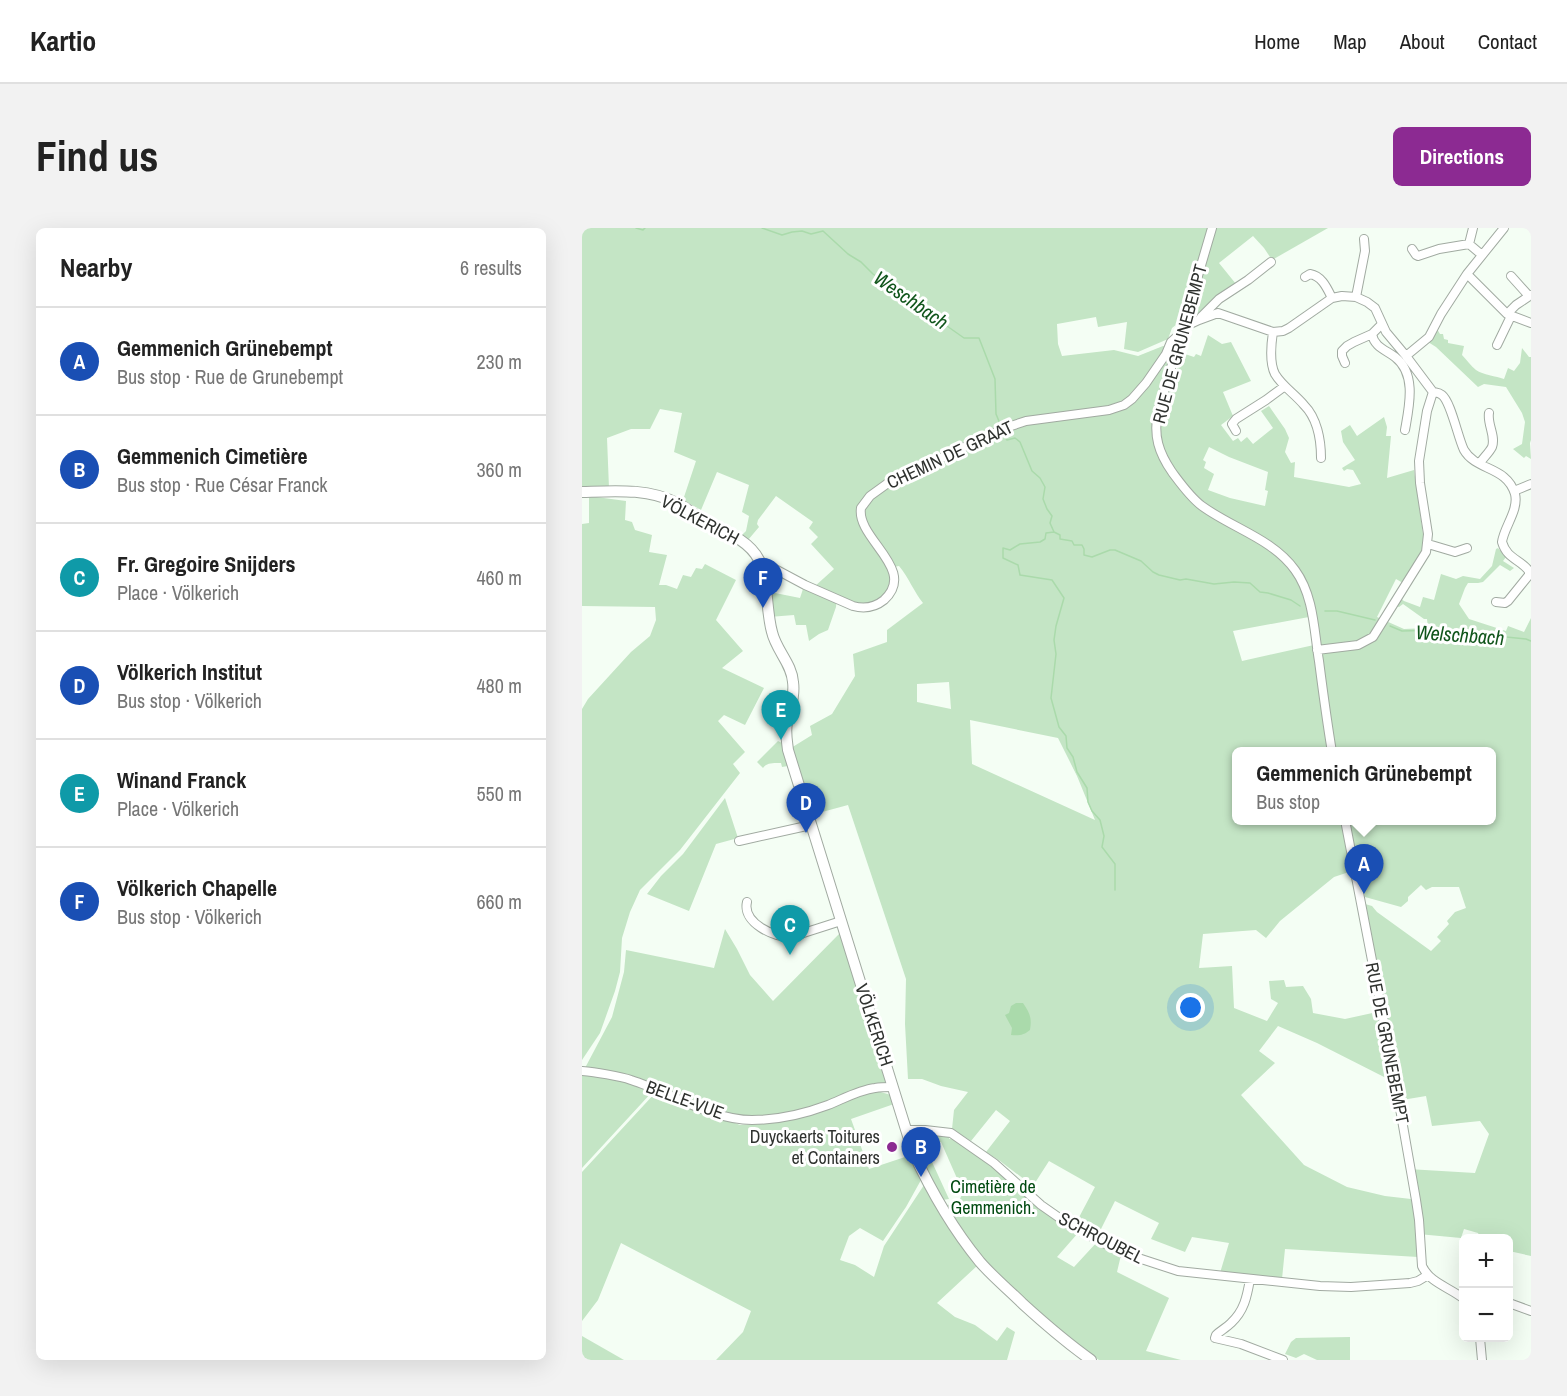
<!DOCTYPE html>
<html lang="en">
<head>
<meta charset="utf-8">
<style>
	body { margin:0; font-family:"Archivo Narrow",sans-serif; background:#f2f2f2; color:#222 }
	.controls { position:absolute; right:18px; bottom:18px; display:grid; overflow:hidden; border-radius:9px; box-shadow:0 6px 24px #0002 }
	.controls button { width:54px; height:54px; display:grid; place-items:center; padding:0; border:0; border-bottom:2px solid #e0e0e0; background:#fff; color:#222; font:30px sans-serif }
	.you { position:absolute; left:609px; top:780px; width:21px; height:21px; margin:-15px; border:4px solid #fff; border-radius:50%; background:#1a73e8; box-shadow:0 0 0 9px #1a73e833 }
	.badge { display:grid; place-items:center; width:39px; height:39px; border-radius:50%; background:#8c2a92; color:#fff; font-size:20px; font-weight:700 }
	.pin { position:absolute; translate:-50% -50px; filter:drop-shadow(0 2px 3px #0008) }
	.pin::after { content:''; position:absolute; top:32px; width:21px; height:18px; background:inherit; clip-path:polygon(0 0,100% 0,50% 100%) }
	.popup { position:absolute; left:650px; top:519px; width:264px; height:78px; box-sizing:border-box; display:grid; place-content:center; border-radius:9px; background:#fff; filter:drop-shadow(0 2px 4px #0005); font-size:20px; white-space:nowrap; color:#767676 }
	.popup b { font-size:22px; color:#222 }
	.popup::after { content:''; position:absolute; left:50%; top:100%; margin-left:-12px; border:12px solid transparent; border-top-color:#fff }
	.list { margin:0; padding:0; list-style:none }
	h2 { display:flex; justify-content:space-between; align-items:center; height:78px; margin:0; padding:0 24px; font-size:26px }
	h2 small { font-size:20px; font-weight:400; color:#767676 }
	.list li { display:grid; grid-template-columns:39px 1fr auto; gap:18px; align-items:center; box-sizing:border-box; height:108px; padding:0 24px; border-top:2px solid #e0e0e0 }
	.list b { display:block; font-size:22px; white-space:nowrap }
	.list p { margin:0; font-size:20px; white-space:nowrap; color:#767676 }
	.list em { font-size:20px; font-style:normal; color:#767676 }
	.map { position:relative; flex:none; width:949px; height:1132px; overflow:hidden; border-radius:9px }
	header { display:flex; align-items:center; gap:36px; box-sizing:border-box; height:84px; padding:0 30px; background:#fff; border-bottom:2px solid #e0e0e0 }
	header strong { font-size:28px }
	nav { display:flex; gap:33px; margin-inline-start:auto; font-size:21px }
	.intro { display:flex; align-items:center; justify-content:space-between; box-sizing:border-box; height:144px; padding:0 36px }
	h1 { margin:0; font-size:42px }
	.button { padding:15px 27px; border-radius:9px; background:#8c2a92; color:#fff; font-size:21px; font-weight:700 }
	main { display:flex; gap:36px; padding:0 36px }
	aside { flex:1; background:#fff; border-radius:9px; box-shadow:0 6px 24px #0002 }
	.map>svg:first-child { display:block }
	.green { fill:#c4e5c5; fill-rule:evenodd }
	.water { fill:#aadaab }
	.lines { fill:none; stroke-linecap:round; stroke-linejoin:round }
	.stream { stroke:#aadaab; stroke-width:1.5 }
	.minor-casing { stroke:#a1aaa1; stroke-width:10 }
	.major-casing { stroke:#a1aaa1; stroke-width:12 }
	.minor { stroke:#fff; stroke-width:8 }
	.major { stroke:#fff; stroke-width:10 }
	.poi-dot { fill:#8c2a92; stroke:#fff; stroke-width:2 }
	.labels { text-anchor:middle; stroke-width:6; stroke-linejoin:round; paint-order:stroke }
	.street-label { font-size:18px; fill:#2f322f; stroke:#fff }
	.poi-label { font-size:18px; fill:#2f322f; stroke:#fff; text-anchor:end }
	.park-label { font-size:18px; fill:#004a10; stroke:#fff }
	.water-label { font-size:20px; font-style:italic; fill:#10551b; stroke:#fff }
</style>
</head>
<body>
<header>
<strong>Kartio</strong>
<nav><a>Home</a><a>Map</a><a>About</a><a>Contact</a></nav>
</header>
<div class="intro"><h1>Find us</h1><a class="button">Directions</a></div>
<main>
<aside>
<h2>Nearby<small>6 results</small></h2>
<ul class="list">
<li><span class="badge" style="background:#1a4fb4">A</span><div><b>Gemmenich Grünebempt</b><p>Bus stop · Rue de Grunebempt</p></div><em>230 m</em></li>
<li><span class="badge" style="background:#1a4fb4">B</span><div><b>Gemmenich Cimetière</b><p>Bus stop · Rue César Franck</p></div><em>360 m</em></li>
<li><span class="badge" style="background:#0f9aa8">C</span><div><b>Fr. Gregoire Snijders</b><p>Place · Völkerich</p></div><em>460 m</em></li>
<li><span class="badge" style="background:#1a4fb4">D</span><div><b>Völkerich Institut</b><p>Bus stop · Völkerich</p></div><em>480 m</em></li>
<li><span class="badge" style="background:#0f9aa8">E</span><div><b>Winand Franck</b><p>Place · Völkerich</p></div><em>550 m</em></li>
<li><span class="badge" style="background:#1a4fb4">F</span><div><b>Völkerich Chapelle</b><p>Bus stop · Völkerich</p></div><em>660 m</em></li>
</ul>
</aside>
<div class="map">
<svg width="949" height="1132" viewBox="0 0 949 1132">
	<rect width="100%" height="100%" fill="#f4fef4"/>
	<path class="green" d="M0 0H628L602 86 599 93 590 100 586 111 556 124 542 121 545 94 516 99 514 89 475 96 476 116 480 128 532 122 556 128 581 118 584 119 562 152 553 164 540 174 520 181 454 189 432 193 416 199 395 210 309 250 293 260 287 267 291 270 305 258 316 252 427 201 458 193 529 184 545 179 566 158 591 118 592 119C588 135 584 151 579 167 576 179 571 191 570 203 570 218 579 232 587 244 597 258 606 272 620 282 649 303 689 312 711 342 721 356 724 373 727 389L651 403 660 433 732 417 736 453C738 415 738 375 718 342 700 312 658 299 630 280 615 269 603 255 592 240 585 230 578 221 577 208 575 182 593 151 600 125L612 129 614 126 619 128 626 107 640 116 649 114 669 153 641 164 651 188 639 197 651 213 656 210 659 214 665 209 671 216 691 200 679 183 687 178 703 201 707 210 703 224 709 235 713 234 712 249 767 259 779 256 771 242 765 241 762 243 760 240 773 232 761 214 759 203 768 197 775 208 802 189 805 199 804 208H809L805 250 832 242 842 313 838 328 821 355 814 351 795 389 822 401 846 400 845 391H842L821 376 817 379 813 378 818 370 822 373 838 379 841 369 852 372 859 346 874 351 881 348 898 351 910 338 914 321 916 320 924 329 921 333 932 340 928 343 918 337 901 354 896 355H886L883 360 877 376 887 391 924 403 926 398 942 404 949 390V1028L927 1023V1010H904L897 1007 896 1005 882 1001 879 1010 836 1006V1029L703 1021 700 1051 638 1045 647 1015 610 1009 603 1024 569 1011 577 995 533 973 516 1007 494 995 513 959 467 933 451 958 418 933 404 924 428 893 414 882 389 913 370 901 372 882 386 864 359 858 340 851H326L323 796 324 751 266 577 229 587 209 520 230 507 228 498 250 486 273 448 271 426 305 414V402L341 375C332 364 327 350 317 338L306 340C312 356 303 376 284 377 274 378 264 373 255 369L254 379 246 402 237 406 227 413 224 397H214L212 387 187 389 183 363 218 370 223 355 232 359 252 341 229 316 236 309 227 300 231 294 194 268 176 292 175 296 177 299 166 312 160 307 164 303 167 288 160 284 167 257 135 244 119 282 101 272 114 233 92 224 100 185 78 181 68 201H49L25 210 27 260H0ZM627 219 647 229 686 244 683 262 686 263 683 278 648 270 626 262 632 246 622 240 624 234 621 232ZM367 454 369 481 335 474V456ZM388 492 476 510 495 548 513 592 390 536ZM654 524H910V592H654ZM770 643 779 647 783 669 819 679 826 673V669L839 657 844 662 850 659H877L884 680 873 684 865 693 867 696 855 709 859 713 849 723 795 684 790 678 776 674 795 784 763 791 731 785 729 771 721 758 704 759 702 752 687 753 689 771 696 775 685 793 652 780 650 738 617 740 621 706 674 702 684 710 698 693 752 649ZM696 798 735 815 808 852 814 873 844 868 850 898 898 893 907 906 893 945 826 941 829 971 803 968 765 959 722 937 659 867 693 835 677 823Z
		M634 0H746L690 32 682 20 671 8 637 35 654 56 615 90 608 93 606 91Z
		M855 101 858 106H861L862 111 866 112V115L882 118 880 127C885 132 889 138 894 142 901 147 914 148 922 151L926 140 932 143 938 135 940 120 947 129H949V212L948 215 949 231 944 228 942 230 931 221 940 216 943 194 940 185 924 159 902 156 896 159 854 119 846 114Z
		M7 268 44 273 43 292 50 294 53 302 70 307 67 324 85 327 77 357H84L95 361 101 347 109 349 114 340 120 341 123 336 154 352 134 392 161 423 140 440 182 460 163 497 142 487 136 493 163 524 151 536 158 545 98 622 58 662 48 684 40 710 38 744 33 763 18 805 0 832V481L6 471 49 424 68 408 74 392 73 379 0 378V296L7 295Z
		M196 513 200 515 206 538 200 539 199 535C193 535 185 534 181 540L175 534Z
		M143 570 156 610 134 616 107 683 65 666 79 648 101 626Z
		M143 701 155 721 168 747 191 773 258 705 307 856 244 876 205 886 182 889 149 888 3 840 30 789 42 744 44 722 132 740Z
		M0 847 30 850 71 863 0 940Z
		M295 863 309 867 312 876 269 891 287 941 329 927 339 952 324 979 301 1013 278 1000 267 1008 258 1032 273 1037 292 1049 302 1018 342 957 396 1037 355 1075 373 1089 393 1097 415 1113 425 1099 433 1104 425 1132H134L161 1104 169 1083 39 1015 16 1072 0 1093V944L74 864 158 897 178 896Z
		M342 905 347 915 345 923 367 971 360 972C350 951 337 930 330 908L333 906Z
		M351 907H367V911L373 910 401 930 496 1005 475 1029 492 1039 515 1014 539 1027 535 1044 587 1070 564 1123 599 1132H517L498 1119 411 1043 364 981 366 977 378 971 381 964 359 914H354L351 911Z
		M0 1108 42 1132H0Z
		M768 1109V1132H735L722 1126 714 1130 703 1126 709 1114 714 1110Z"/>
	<path class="water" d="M434 775H441C448 785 450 790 448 802 442 807 437 808 429 807L430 800 423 787 427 785 429 778Z"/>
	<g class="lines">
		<path class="stream" d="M54 0 61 2 63 0
			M180 0 200 7 210 4 220 3 229 6 241 3 266 26 279 34 291 46 382 110H397L413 151 414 186 419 198
			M422 208 425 212 433 210 438 214 450 243 458 250 463 259 461 271 465 281 470 288 468 295 472 304 478 307V311L490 313 492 317H500L502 321V327L510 329 528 322H533L559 333 571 344 577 347 598 352 604 351 632 356 652 354 668 355 678 364 686 365 709 372 718 378
			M472 304 464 305 463 311 458 314 438 316 428 322 421 320V330L436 337 438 347 470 352 482 370 474 398 472 412 474 426 469 470 477 499 484 508 485 520 491 529 495 544 505 560 506 574 510 583 518 592 522 608 520 619 533 636V662
			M743 383H755L793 392
			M808 398 820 403 855 402 944 411 949 413"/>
		<g class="minor-casing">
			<path id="minor" d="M630 0 576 184C571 208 577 225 590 244 599 256 608 269 620 278 650 300 691 311 713 342 732 368 732 403 737 433 741 464 745 494 750 524
				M891 0 887 16 900 27
				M830 21 834 27 836 28 857 21 887 16
				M885 46 925 86 949 95
				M929 48 947 68
				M723 49 728 46C740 48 745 60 750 70
				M774 69 783 23 782 11
				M925 86 934 77 949 67
				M619 89 637 71 666 52 689 34
				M600 100 617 92 636 85 691 104 701 103 707 100 750 70 760 68 774 69 785 74 793 80 804 104 824 128 851 164 845 183 837 233 838 255 846 306 844 324 791 409 776 417 735 422
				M691 104C689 117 687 134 693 146 700 158 713 166 722 177 735 190 739 212 739 230
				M790 106C792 119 804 122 813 129 835 146 827 179 823 202
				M915 117 929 88
				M824 128 847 109 859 86 885 46 922 0
				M763 135 760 128V123L765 118 772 114 790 106 800 96
				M851 164C855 165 856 164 860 167 869 174 876 210 882 222 894 243 925 238 933 266 937 282 922 299 920 314 925 331 938 331 947 343V347L926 373 923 375 914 374
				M654 203 650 196 654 191 684 172 703 158
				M898 235C901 230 907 225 910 219 914 208 905 196 907 185
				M932 263 949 256
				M846 316 873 324 885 320
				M178 333 223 357 271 378C282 381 292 380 302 372 336 341 274 311 279 280L288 268 306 255 423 200 444 193 527 182 542 177 550 171 564 155 584 126 589 114 598 106
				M763 592 813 852 834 972 837 992 840 1038C848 1055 867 1059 882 1071
				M157 613 229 597
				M165 674C160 695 193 710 209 709L259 693
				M0 843C12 844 38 848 49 852 87 864 130 892 170 892 196 892 222 886 246 877 261 871 277 862 293 860 299 859 305 859 311 859
				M324 902H343L369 905 412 935 459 977 489 998 541 1025 596 1043 738 1058 769 1059 828 1055 836 1053 846 1047
				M668 1051C665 1069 662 1083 649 1095 644 1100 638 1103 634 1107L633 1110 659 1116 701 1132
				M927 1075 949 1083
				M898 1110 900 1132"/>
		</g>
		<g class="major-casing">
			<path id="major" d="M0 264C32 263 66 260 95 275 107 281 117 291 130 297 147 305 168 314 177 332 186 349 184 383 190 404 194 422 210 436 211 454 213 468 208 481 205 495 203 504 205 513 206 522L331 924C349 963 371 1001 398 1034 411 1049 427 1062 441 1076 463 1096 485 1115 509 1132"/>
		</g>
		<use href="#minor" class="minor"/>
		<use href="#major" class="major"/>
	</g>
	<circle class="poi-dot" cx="310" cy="919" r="6"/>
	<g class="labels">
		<g class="street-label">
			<text transform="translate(598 116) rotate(-75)" y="6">RUE DE GRUNEBEMPT</text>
			<text transform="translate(368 227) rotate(-25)" y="6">CHEMIN DE GRAAT</text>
			<text transform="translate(118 292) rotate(28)" y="6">VÖLKERICH</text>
			<text transform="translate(292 797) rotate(72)" y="6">VÖLKERICH</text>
			<text transform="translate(805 815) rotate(79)" y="6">RUE DE GRUNEBEMPT</text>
			<text transform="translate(103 872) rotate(20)" y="6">BELLE-VUE</text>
			<text transform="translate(519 1010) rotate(27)" y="6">SCHROUBEL</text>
		</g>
		<g class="poi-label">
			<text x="298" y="915">Duyckaerts Toitures<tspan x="298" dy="21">et Containers</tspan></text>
		</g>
		<g class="park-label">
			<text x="411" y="965">Cimetière de<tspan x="411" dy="21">Gemmenich.</tspan></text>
		</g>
		<g class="water-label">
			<text transform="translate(329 72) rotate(35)" y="7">Weschbach</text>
			<text transform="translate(878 407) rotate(4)" y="7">Welschbach</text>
		</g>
	</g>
</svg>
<div class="controls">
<button>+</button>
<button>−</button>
</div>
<div class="you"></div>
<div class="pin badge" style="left:782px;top:666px;background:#1a4fb4">A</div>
<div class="popup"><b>Gemmenich Grünebempt</b>Bus stop</div>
<div class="pin badge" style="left:339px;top:949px;background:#1a4fb4">B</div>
<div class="pin badge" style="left:208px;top:727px;background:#0f9aa8">C</div>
<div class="pin badge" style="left:224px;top:605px;background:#1a4fb4">D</div>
<div class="pin badge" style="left:199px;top:512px;background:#0f9aa8">E</div>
<div class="pin badge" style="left:181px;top:380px;background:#1a4fb4">F</div>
</div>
</main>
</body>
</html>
